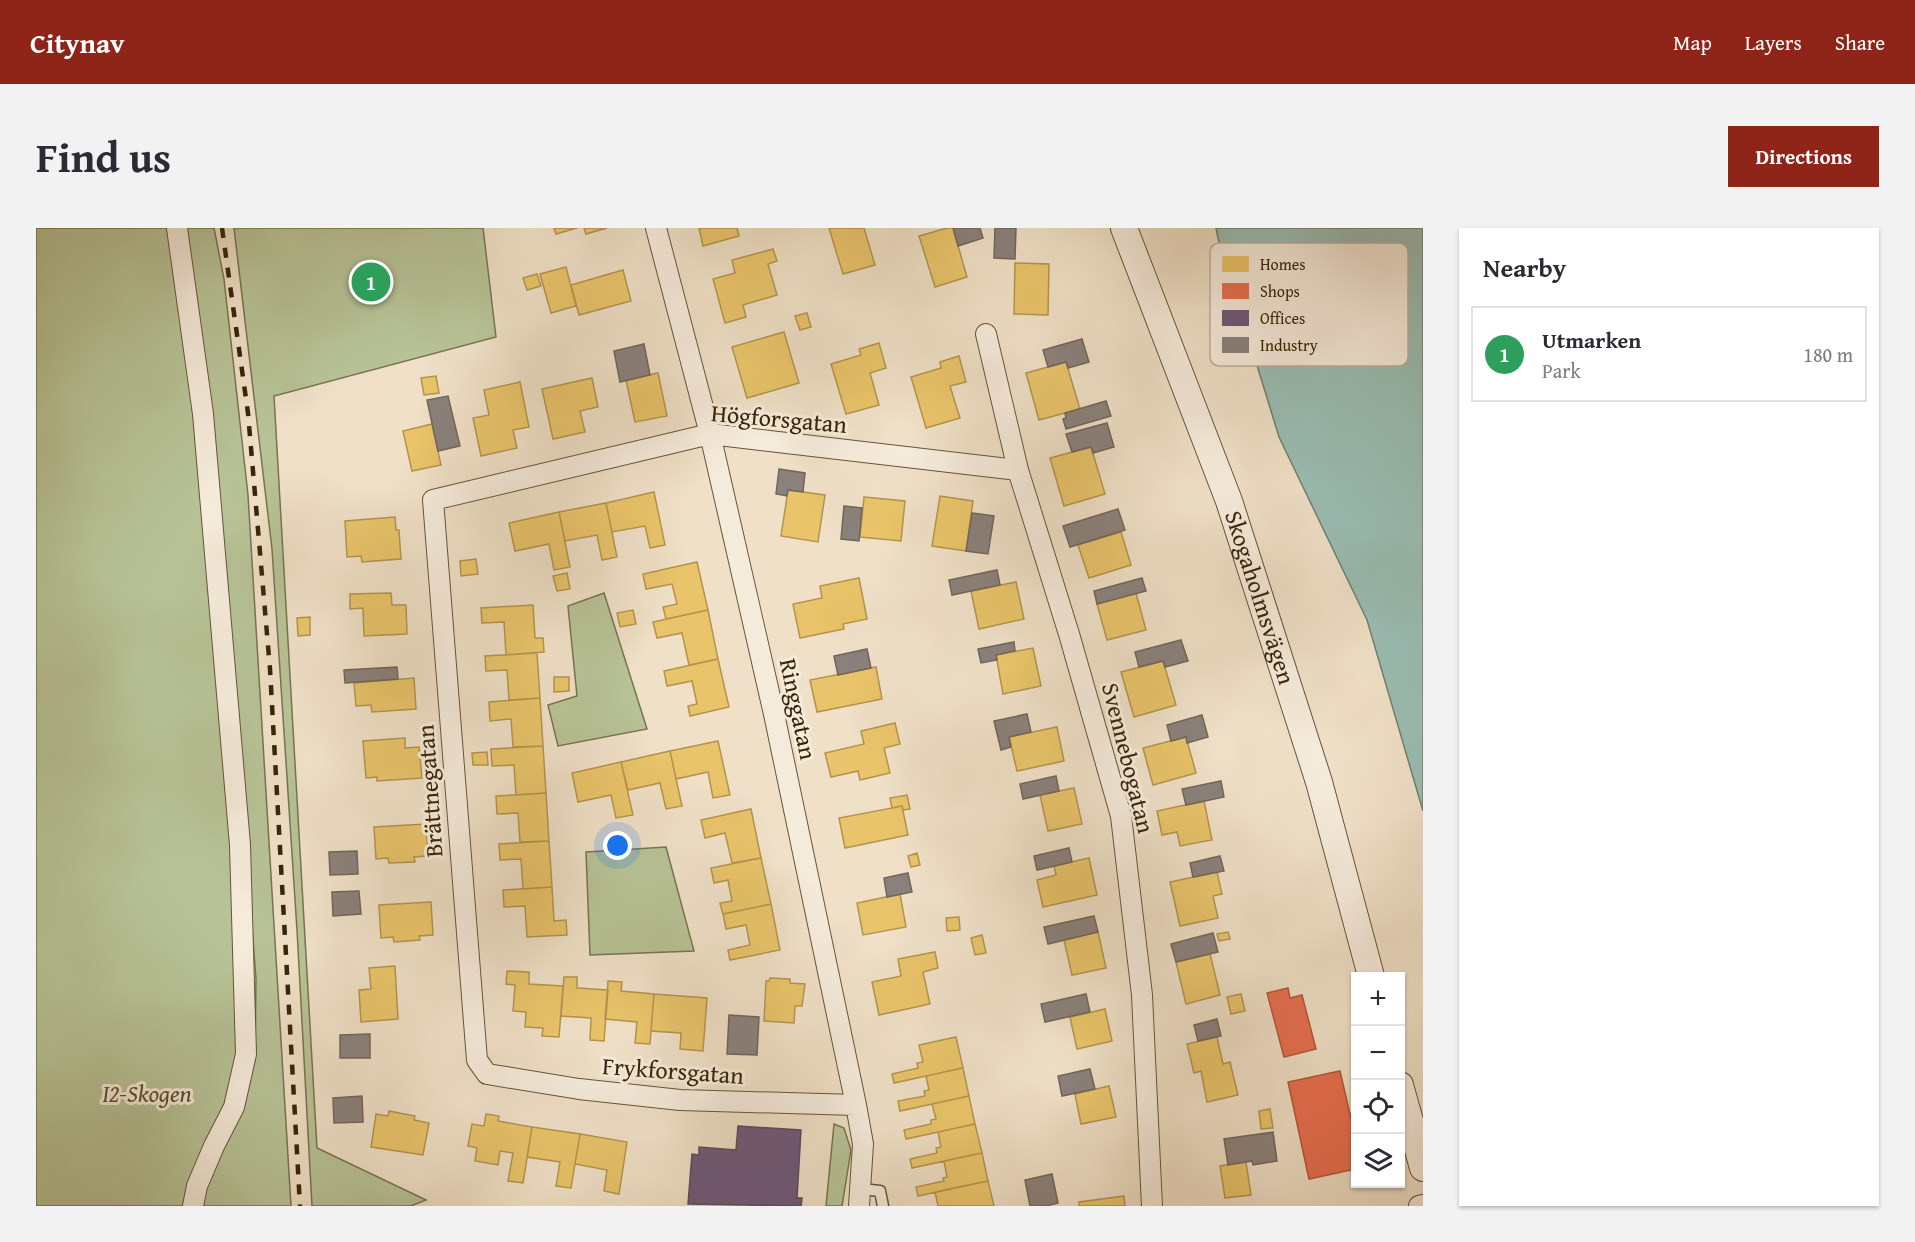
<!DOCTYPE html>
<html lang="en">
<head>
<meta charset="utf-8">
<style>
	body { margin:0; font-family:"Gentium Book Plus",serif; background:#f2f2f3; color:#2b2b33 }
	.controls { position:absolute; right:18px; bottom:18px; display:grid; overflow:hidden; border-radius:0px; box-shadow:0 2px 4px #0004 }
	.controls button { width:54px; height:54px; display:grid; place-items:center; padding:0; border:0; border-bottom:2px solid #e1e1e2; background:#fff; color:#2b2b33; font:30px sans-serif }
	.you { position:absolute; left:582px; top:618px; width:21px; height:21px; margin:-15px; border:4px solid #fff; border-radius:50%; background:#1a73e8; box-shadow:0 0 0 9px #1a73e833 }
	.badge { display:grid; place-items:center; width:39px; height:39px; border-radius:50%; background:#8f2418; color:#fff; font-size:20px; font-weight:700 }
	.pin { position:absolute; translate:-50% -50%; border:3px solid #fff; box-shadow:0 2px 6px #0006 }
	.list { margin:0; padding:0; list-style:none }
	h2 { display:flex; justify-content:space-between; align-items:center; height:78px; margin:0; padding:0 24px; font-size:26px }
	h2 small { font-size:20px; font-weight:400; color:#7c7c81 }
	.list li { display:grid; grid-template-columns:39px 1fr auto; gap:18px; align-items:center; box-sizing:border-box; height:96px; margin:0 12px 12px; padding:0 12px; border:2px solid #e1e1e2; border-radius:0px }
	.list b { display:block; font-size:22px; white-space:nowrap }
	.list p { margin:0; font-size:20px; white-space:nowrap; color:#7c7c81 }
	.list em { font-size:20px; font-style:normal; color:#7c7c81 }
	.icon { flex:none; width:33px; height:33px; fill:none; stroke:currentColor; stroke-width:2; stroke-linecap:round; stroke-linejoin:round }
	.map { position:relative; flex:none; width:1387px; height:978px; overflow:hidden; border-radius:0px }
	header { display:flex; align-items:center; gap:36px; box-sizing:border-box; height:84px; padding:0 30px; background:#8f2418; color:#fff }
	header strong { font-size:28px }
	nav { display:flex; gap:33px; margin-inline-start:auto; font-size:21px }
	.intro { display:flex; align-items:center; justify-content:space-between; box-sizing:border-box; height:144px; padding:0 36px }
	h1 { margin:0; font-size:42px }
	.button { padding:15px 27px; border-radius:0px; background:#8f2418; color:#fff; font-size:21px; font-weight:700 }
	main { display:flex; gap:36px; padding:0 36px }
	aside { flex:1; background:#fff; border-radius:0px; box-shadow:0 2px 4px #0004 }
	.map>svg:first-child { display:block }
	.green { fill:#b7c397; stroke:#78744e; stroke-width:1.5 }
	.water { fill:#9abdb3; stroke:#73806e; stroke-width:1.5 }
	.homes { fill:#e9c46a; stroke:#b4944c; stroke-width:1.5 }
	.shops { fill:#e76f51; stroke:#b3593a; stroke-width:1.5 }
	.offices { fill:#6d597a; stroke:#5d4957; stroke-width:1.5 }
	.industry { fill:#8a817c; stroke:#726559; stroke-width:1.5 }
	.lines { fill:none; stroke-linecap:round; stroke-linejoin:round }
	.service-casing { stroke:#665436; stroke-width:13 }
	.minor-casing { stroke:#665436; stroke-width:22 }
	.tertiary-casing { stroke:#665436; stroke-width:28 }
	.service { stroke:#f5ebdb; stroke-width:10 }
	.minor { stroke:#f5ebdb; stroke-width:20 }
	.tertiary { stroke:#f5ebdb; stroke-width:26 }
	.rail { stroke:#392506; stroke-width:4.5; stroke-dasharray:10 10; stroke-linecap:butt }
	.labels { text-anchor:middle; stroke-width:6; stroke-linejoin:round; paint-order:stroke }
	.street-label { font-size:24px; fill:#392506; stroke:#f5ebdb }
	.park-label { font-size:24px; font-style:italic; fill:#584c2a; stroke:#f5ebdb }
	.key { fill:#f5ebdb; stroke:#bdb09b; stroke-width:1.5 }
	.key-label { font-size:16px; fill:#392506 }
</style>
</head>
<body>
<header>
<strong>Citynav</strong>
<nav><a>Map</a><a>Layers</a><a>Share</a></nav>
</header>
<div class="intro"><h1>Find us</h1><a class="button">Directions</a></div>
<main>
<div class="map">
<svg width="1387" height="978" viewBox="0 0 1387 978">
	<rect width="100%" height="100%" fill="#efe0c7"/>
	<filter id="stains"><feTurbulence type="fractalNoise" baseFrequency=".00333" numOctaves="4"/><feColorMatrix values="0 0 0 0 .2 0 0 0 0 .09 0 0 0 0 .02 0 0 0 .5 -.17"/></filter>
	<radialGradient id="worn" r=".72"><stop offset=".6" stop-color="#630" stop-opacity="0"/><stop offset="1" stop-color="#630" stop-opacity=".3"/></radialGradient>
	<path class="green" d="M0 0H135L146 71 200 616 219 834 220 751 198 465 150 0H178L188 51 212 267 255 978H0Z
		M198 0H447L460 109 238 168 281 920 390 972 375 978H276L261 702 236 321Z
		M568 365 611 501 522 518 512 477 541 468 532 378Z
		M630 619 658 723 554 727 550 624Z
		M798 896 808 900 815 922 806 978H790Z"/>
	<path class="water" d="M1180 0H1387V583L1331 392 1243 209 1182 10Z"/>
	<path class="homes" d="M518 0H541L520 6Z
		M548 0H571L550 6Z
		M663 0H701L703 8 667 18Z
		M793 0H828L839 37 807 46Z
		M911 0H917L931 49 899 59 883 8Z
		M737 21 741 33 732 36 741 67 707 77 710 89 689 95 677 51 699 45 696 32Z
		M979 35 1013 36 1012 87 978 86Z
		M530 39 540 78 515 85 504 46Z
		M587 42 595 73 543 87 535 57Z
		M501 46 505 58 491 62 487 50Z
		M771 85 775 99 764 102 759 88Z
		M748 104 763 155 711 170 696 119Z
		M843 115 850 140 834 145 843 177 810 186 795 136 825 127 823 121Z
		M923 128 930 154 914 158 924 190 890 200 875 149 905 140 904 134Z
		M1030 134 1044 181 1003 192 990 145Z
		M622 145 631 188 599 194 590 152Z
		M400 148 403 165 388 167 385 150Z
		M556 150 562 179 544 183 549 204 517 211 506 161Z
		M484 154 493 199 477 202 481 220 445 228 437 190 453 187 448 162Z
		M396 196 405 237 376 243 367 203Z
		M1055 219 1069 266 1028 278 1014 230Z
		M752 262 789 267 782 314 745 308Z
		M618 264 629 317 614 320 609 298 576 304 570 275Z
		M904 268 937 273 930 323 896 318Z
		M828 269 869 273 865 313 824 309Z
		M570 275 581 329 566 332 561 307 529 313 523 284Z
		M523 284 534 339 518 342 513 316 479 323 473 295Z
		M359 289 360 302H363L365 331 326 334 325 328 311 329 309 293Z
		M1085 304 1095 337 1053 350 1042 317Z
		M440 331 442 346 425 348 424 333Z
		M661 334 672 382 630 391 627 379 641 376 636 356 610 361 607 346Z
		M531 345 534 361 521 363 517 348Z
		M823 350 831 391 807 396 808 401 764 410 757 376 786 370 784 358Z
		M980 354 988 391 943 401 935 363Z
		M355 365 356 377H370L371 406 328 408 327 380 314 381V366Z
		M1100 365 1110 402 1071 412 1061 376Z
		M497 377 499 410H507L508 424 470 427 468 394 446 395 445 380Z
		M597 382 600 396 584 399 581 385Z
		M672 382 682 431 653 437 646 405 621 410 617 394Z
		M274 389V407L262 408 261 390Z
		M997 420 1005 458 967 466 960 427Z
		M501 425 504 470 473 472 471 442 450 443 449 428Z
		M682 431 693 479 654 488 652 478 661 476 656 453 631 458 628 443Z
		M1127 433 1140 477 1098 489 1085 444Z
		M840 439 846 471 781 484 774 452Z
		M518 449H533V463L518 464Z
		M378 450 380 481 336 484 335 477 320 478 318 455Z
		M504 470 507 518 477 519 475 491 454 493 453 474Z
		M859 495 864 516 848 520 854 545 824 552 822 543 795 549 789 525 828 516 825 503Z
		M1021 499 1028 533 981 543 973 509Z
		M1150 509 1160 545 1117 557 1107 520Z
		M369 510V520L383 519 386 550 341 553V549L330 550 327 513Z
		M682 513 694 567 677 570 672 544 640 551 634 523Z
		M507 518 510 565 480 567 478 537 456 538 455 521Z
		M634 523 646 578 630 581 624 555 592 562 585 534Z
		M451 524 452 537H437L436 525Z
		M585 534 597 587 580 590 575 567 542 574 536 545Z
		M1038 560 1046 596 1012 603 1004 567Z
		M510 565 513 613 484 614 482 585 461 586 460 568Z
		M871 567 874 581 867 582 866 578 856 580 854 570Z
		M1168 573 1176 612 1144 618 1141 604 1126 607 1121 583Z
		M866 578 872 607 809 620 803 590Z
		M715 581 725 630 696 635 689 605 669 610 665 592Z
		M390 596 392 628 378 629 379 634 353 635 352 630 340 631 338 599Z
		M513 613 516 659 487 661 485 631 464 632 463 616Z
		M881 625 884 637 875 639 872 628Z
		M725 630 735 676 687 686 684 675 696 673 692 652 678 655 675 640Z
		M1053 630 1061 667 1007 679 1001 652 1020 647 1018 638Z
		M1181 644 1186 666 1177 668 1182 690 1144 698 1134 654Z
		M516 659 518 693 530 692 531 707 491 709 489 678 468 679 467 662Z
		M864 666 870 699 827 707 821 675Z
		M395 674 397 707 383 708 384 712 358 714 357 709 345 710 343 677Z
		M735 676 744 722 694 732 692 722 714 717 710 697 690 701 687 686Z
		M923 689 924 702 911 703 910 690Z
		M1062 704 1070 740 1036 747 1028 712Z
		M1192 704 1194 711 1183 713 1181 706Z
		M946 707 950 725 939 727 935 710Z
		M899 724 902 740 887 744 894 776 843 787 836 754 865 748 862 731Z
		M1174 726 1184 767 1150 776 1140 734Z
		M359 738 362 791 325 794 323 762 335 761 333 740Z
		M471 743 493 744V756L527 758 523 809 506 808 507 800 489 799 490 784 477 783 479 757 470 756Z
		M528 749H541V760L572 762 568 813 554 812 555 790 525 788Z
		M734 750 754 751V755L769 756 766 778H759L758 795 728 793 730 753H733Z
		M572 753 586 754 585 763 618 766 614 816 599 815 601 794 569 791Z
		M618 766 671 770 667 823 644 821 645 805 615 803Z
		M1205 766 1209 783 1195 786 1191 769Z
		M1069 781 1076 813 1041 821 1034 789Z
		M920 809 927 840 858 855 856 846 882 840 881 835 887 834 883 817Z
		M1181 809 1187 836 1194 834 1202 867 1171 874 1165 843 1158 845 1151 816Z
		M927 840 933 868 864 883 862 873 889 868 888 863 893 862 890 848Z
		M1073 858 1080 889 1045 896 1039 866Z
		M933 868 939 896 870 911 868 902 895 896V892L900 891 896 876Z
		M1234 881 1237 900 1225 901 1223 883Z
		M353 883 379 888 378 892 393 895 387 927 335 919 340 886 352 888Z
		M450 886 463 888 462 893 496 899 487 955 472 953 477 925 464 923 462 937 439 933 441 920 432 918 436 896 448 898Z
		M939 896 946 925 876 940 874 931 901 925 900 920 905 919 902 904Z
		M496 899 544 906 535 960 520 958 524 934 491 929Z
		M544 906 591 914 583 966 568 963 571 942 539 936Z
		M946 925 952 953 882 968 880 959 908 953 907 950 911 949 908 933Z
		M1210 934 1215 967 1189 970 1184 938Z
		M952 953 958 978H902L899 964Z
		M1088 968 1089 978H1043V974Z"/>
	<path class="shops" d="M1252 760 1254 770 1266 767 1280 821 1248 829 1231 765Z
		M1304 843 1320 912V941L1273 951 1252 854Z"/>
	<path class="offices" d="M702 898 765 902 761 970H766L765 978 652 976 656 926 663 927V919L700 922Z"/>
	<path class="industry" d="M917 0H944L947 10 922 18Z
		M959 0H980L979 31 958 30Z
		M1046 111 1053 134 1032 140 1030 134 1012 139 1007 122Z
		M608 116 614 147 584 154 578 123Z
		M412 168 424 218 402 223 391 172Z
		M1070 173 1075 188 1030 201 1027 191 1030 190 1029 185Z
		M1071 195 1078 219 1057 225 1055 219 1036 224 1030 206Z
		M743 241 769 245 767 264 752 262 751 268 740 266Z
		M808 278 826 280 823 313 805 311Z
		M1082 281 1089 302 1034 319 1027 298Z
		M936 285 958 288 952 326 930 323Z
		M961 342 964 357 916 367 913 352Z
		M1106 350 1110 363 1061 376 1058 363Z
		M1145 412 1152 433 1129 439 1127 433 1103 439 1099 424Z
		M978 414 979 423 960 427 961 432 945 435 942 421Z
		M831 421 835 440 802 447 798 428Z
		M361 439 362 451 309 455 308 442Z
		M991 486 995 504 973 509 975 519 965 522 958 493Z
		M1166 487 1172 509 1151 515 1150 509 1135 513 1131 497Z
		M1020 548 1023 563 987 571 984 556Z
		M1185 553 1188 569 1150 577 1146 561Z
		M1033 620 1036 634 1001 642 998 628Z
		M321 623 322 646 294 647 293 624Z
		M1184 628 1188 643 1157 649 1154 635Z
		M872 645 876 664 851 669 848 650Z
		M323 663 325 686 297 688 296 664Z
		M1058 688 1062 704 1012 716 1008 699Z
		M1177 705 1182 724 1140 734 1135 716Z
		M1050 766 1054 784 1009 794 1005 776Z
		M693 787 723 789 721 827 691 826Z
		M1181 791 1185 808 1162 813 1158 797Z
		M334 806V830H304V807Z
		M1054 841 1059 861 1026 868 1022 848Z
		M326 868 327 894 298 895 297 870Z
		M1237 904 1241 933 1217 937 1216 933 1192 937 1188 911Z
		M1016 946 1022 975 1010 978H994L989 952Z"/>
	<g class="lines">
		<g class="service-casing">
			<path id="service" d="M825 961 844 963 847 978"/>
		</g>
		<g class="minor-casing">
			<path id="minor" d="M141 0 167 186 204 617 210 826 198 879 178 918 161 958 157 978
				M620 0 674 206 738 486 820 877 827 916 823 978
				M950 106 982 242 1033 406 1085 588 1106 767 1116 978
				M820 877 644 872 543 861 451 846 441 832 397 272 674 206 982 242
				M1383 978 1387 977"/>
		</g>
		<g class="tertiary-casing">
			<g id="tertiary">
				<path id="s1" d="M1088 0 1193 273 1283 554 1335 748"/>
				<path d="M1364 857 1387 940"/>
			</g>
		</g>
		<use href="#service" class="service"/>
		<use href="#minor" class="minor"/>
		<use href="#tertiary" class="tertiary"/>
		<path class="rail" d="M186 0 212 185 234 441 264 978"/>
	</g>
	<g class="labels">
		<g class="street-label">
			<text transform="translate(743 191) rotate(5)" y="8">Högforsgatan</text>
			<text dy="8" stroke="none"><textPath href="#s1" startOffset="394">Skogaholmsvägen</textPath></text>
			<text transform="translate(762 481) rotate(78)" y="8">Ringgatan</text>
			<text transform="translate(1092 530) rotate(76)" y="8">Svennebogatan</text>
			<text transform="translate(394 563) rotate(-94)" y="8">Brättnegatan</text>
			<text transform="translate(637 843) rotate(4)" y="8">Frykforsgatan</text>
		</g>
		<g class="park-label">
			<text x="111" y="874">I2-Skogen</text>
		</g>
	</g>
	<rect x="1174" y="15" width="198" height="123" rx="9" class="key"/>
	<rect x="1186" y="28" width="27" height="16" fill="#e9c46a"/>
	<rect x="1186" y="55" width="27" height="16" fill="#e76f51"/>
	<rect x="1186" y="82" width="27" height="16" fill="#6d597a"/>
	<rect x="1186" y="109" width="27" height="16" fill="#8a817c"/>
	<g class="key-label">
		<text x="1224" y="42">Homes</text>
		<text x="1224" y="69">Shops</text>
		<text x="1224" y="96">Offices</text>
		<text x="1224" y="123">Industry</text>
	</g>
	<rect width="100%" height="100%" filter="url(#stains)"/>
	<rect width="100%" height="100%" fill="url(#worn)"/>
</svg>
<div class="controls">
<button>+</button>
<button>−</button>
<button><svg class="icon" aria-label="locate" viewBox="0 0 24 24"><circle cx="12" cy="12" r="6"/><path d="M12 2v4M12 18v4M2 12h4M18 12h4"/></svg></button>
<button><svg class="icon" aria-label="layers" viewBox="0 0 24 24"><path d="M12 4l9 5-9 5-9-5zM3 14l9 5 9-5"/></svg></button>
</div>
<div class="you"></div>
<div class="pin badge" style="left:335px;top:54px;background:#2e9e5b">1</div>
</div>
<aside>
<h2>Nearby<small></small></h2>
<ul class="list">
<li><span class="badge" style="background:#2e9e5b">1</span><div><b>Utmarken</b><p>Park</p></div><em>180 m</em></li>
</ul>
</aside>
</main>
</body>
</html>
